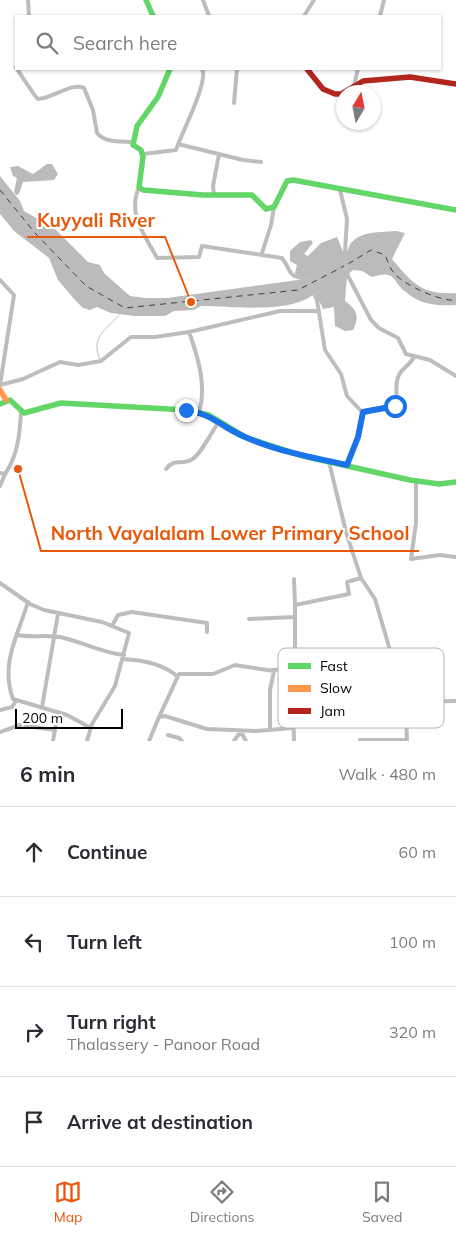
<!DOCTYPE html>
<html lang="en">
<head>
<meta charset="utf-8">
<style>
	body { margin:0; font-family:Mulish,sans-serif; background:#f2f2f3; color:#2b2b33 }
	.compass { position:absolute; left:336px; top:85px; width:45px; height:45px; border-radius:50%; background:#fff; box-shadow:0 1px 4px #0004; rotate:10deg }
	.scale { position:absolute; left:15px; bottom:12px; width:108px; box-sizing:border-box; padding-left:5px; border:2px solid #000; border-top:0; font-size:14px; line-height:18px; white-space:nowrap; color:#000; -webkit-text-stroke:4px #fff; paint-order:stroke }
	.stop { position:absolute; width:15px; height:15px; margin:-11px; border:4px solid #1a73e8; border-radius:50%; background:#fff }
	.stop.end { background:#1a73e8; border-color:#fff; box-shadow:0 1px 5px #0008 }
	.list { margin:0; padding:0; list-style:none }
	h2 { display:flex; justify-content:space-between; align-items:center; height:65px; margin:0; padding:0 20px; font-size:21px }
	h2 small { font-size:16px; font-weight:400; color:#7c7c81 }
	.list li { display:grid; grid-template-columns:32px 1fr auto; gap:15px; align-items:center; box-sizing:border-box; height:90px; padding:0 20px; border-top:1px solid #e1e1e2 }
	.list b { display:block; font-size:19px; white-space:nowrap }
	.list p { margin:0; font-size:16px; white-space:nowrap; color:#7c7c81 }
	.list em { font-size:16px; font-style:normal; color:#7c7c81 }
	.icon { flex:none; width:28px; height:28px; fill:none; stroke:currentColor; stroke-width:2; stroke-linecap:round; stroke-linejoin:round }
	.map { position:relative; flex:none; width:456px; height:741px; overflow:hidden }
	.search { position:absolute; background:#fff; box-shadow:0 1px 4px #0004; left:15px; right:15px; top:15px; height:55px; display:flex; align-items:center; gap:12px; box-sizing:border-box; padding:0 18px; border-radius:0px; color:#7c7c81; font-size:19px }
	.sheet { height:425px; background:#fff }
	nav { display:flex; justify-content:space-around; align-items:center; box-sizing:border-box; height:70px; border-top:1px solid #e1e1e2; background:#fff; font-size:14px; color:#7c7c81 }
	nav a { display:grid; justify-items:center; gap:2px }
	nav .on { color:#ea580c }
	.map>svg:first-child { display:block }
	.water { fill:#bbb }
	.lines { fill:none; stroke-linecap:round; stroke-linejoin:round }
	.stream { stroke:#bbb; stroke-width:1 }
	.ferry { stroke:#3f3f3f; stroke-width:1; stroke-dasharray:6 5; stroke-linecap:butt }
	.street { stroke:#bdbdbd; stroke-width:4 }
	.fast { stroke:#63d668; stroke-width:5.5 }
	.slow { stroke:#ff974d; stroke-width:5.5 }
	.jam { stroke:#b3261e; stroke-width:5.5 }
	.route { stroke:#1a73e8; stroke-width:6 }
	.key { fill:#fff; stroke:#b2b2b2; stroke-width:1 }
	.key-label { font-size:14px; fill:#000 }
	.leader { fill:none; stroke:#e8590c; stroke-width:2 }
	.callout-dot { fill:#e8590c; stroke:#fff; stroke-width:2 }
	.callout-label { font-size:19px; text-anchor:middle; font-weight:bold; fill:#e8590c; stroke:#fff; stroke-width:4; stroke-linejoin:round; paint-order:stroke }
</style>
</head>
<body>
<div class="map">
<svg width="456" height="741" viewBox="0 0 456 741">
	<rect width="100%" height="100%" fill="#fff"/>
	<path class="water" d="M47 164H52L58 174 54 180 23 182 19 194 16 195 14 192 17 178 13 176 10 167 18 166 33 174Z
		M0 176 20 201 24 211 54 228 88 262 100 265 104 273 130 296 146 298H167L305 279 313 295C288 314 232 306 201 306L194 310 174 311 165 316H134L111 313 97 307 90 310 83 308 75 300 58 280 49 258 14 231 0 214Z
		M396 231 405 233 392 259C413 284 422 295 456 293V305C438 306 421 305 407 293 391 281 397 269 372 277L362 271 353 270 347 275 345 301C357 310 360 316 353 330L345 331 335 326 334 307 323 309 308 277H298L295 273 297 265 290 261V251L300 242 311 240 313 243 304 254 308 256 321 243 337 237 344 254 347 252C353 230 376 233 396 231Z"/>
	<g class="lines">
		<path class="stream" d="M101 361C89 338 105 331 119 315"/>
		<path class="ferry" d="M0 190 35 233 86 286 125 308 298 290 344 266
			M348 264 371 250 385 255C388 261 390 269 394 273 404 285 441 302 456 300"/>
		<path class="street" d="M28 0 29 16
			M203 0 209 16
			M304 16 314 0
			M380 16 384 0
			M16 67C17 69 35 97 38 99 52 99 71 82 84 88L93 110 97 133C105 143 121 141 133 142
			M354 85 358 69
			M234 103 237 69
			M178 144 243 160 261 162
			M143 154 176 150C181 134 209 82 202 69
			M139 187C127 215 145 235 157 258L199 257 202 246 282 258C294 274 285 275 307 279L317 300 325 350 341 374 347 396 363 413
			M340 190 347 219 345 252 348 276 371 320 379 328 398 338 406 354 430 360 456 376
			M214 195 213 186 219 154
			M262 253 271 225 274 207
			M0 280 14 295 0 385
			M189 332C198 357 207 386 199 412
			M0 385 23 379 60 362 78 365 101 361 131 337H155L189 332 280 311H317
			M363 413 395 406C399 396 393 384 400 373 404 367 410 365 414 357
			M329 462 346 532 361 578 375 599 397 674 406 718 407 741
			M347 465 358 437 363 413
			M166 469C174 458 181 465 191 460 200 456 213 430 219 421
			M0 473 5 474C18 455 20 433 21 411
			M416 481V523L411 559 440 555 456 557
			M0 486 5 474
			M294 579 295 605 349 594 347 582 361 578
			M0 583 30 604 44 610 102 622 129 633 115 686 92 724 87 741
			M28 602C18 635 0 664 13 699L67 715 91 728
			M249 619 295 617
			M112 626 118 615 132 612 207 623V632
			M17 635C32 638 48 634 64 638 85 643 103 653 124 655
			M123 659C142 660 163 664 177 676
			M272 670 292 669
			M403 702 456 701
			M42 707 58 614
			M0 710 12 707 16 701
			M159 717 179 674H213L235 665 274 671 270 690V730
			M0 732 20 725 55 730
			M168 735 179 738 182 741
			M360 740H407
			M53 741 58 712
			M149 741 159 717 165 716 207 729 256 731 293 728
			M234 741 239 734H242L246 741
			M294 741 292 657 295 647V605"/>
		<path class="fast" d="M146 0 153 16
			M170 69 158 97 137 126 133 145 141 150 143 157 139 187 143 190 203 195H252L266 209 274 207 287 181 293 180 456 210
			M0 404 10 400 24 413 61 403 186 410 209 415 247 438 303 456 410 480 439 484 456 482"/>
		<path class="slow" d="M0 390 6 400"/>
		<path class="jam" d="M307 69 323 89 335 94H341L363 81 410 77 456 84"/>
	</g>
	<g class="lines">
		<path class="route" d="M186 410C215 415 221 427 245 437 277 451 313 458 347 465L358 437 363 412 395 406"/>
	</g>
	<rect x="278" y="648" width="166" height="80" rx="8" class="key"/>
	<rect x="288" y="663" width="23" height="6" fill="#63d668"/>
	<rect x="288" y="685" width="23" height="7" fill="#ff974d"/>
	<rect x="288" y="708" width="23" height="6" fill="#b3261e"/>
	<g class="key-label">
		<text x="320" y="671">Fast</text>
		<text x="320" y="693">Slow</text>
		<text x="320" y="716">Jam</text>
	</g>
	<path class="leader" d="M191 302L165 237H27M18 469L41 551H419"/>
	<g class="callout-dot">
		<circle cx="191" cy="302" r="5"/>
		<circle cx="18" cy="469" r="5"/>
	</g>
	<g class="callout-label">
		<text x="96" y="227">Kuyyali River</text>
		<text x="230" y="540">North Vayalalam Lower Primary School</text>
	</g>
</svg>
<svg class="compass" viewBox="-18 -18 36 36"><path d="M0-13l5 13h-10z" fill="#e53935"/><path d="M0 13l5-13h-10z" fill="#7c7c81"/></svg>
<div class="scale">200 m</div>
<div class="stop" style="left:395px;top:406px"></div>
<div class="stop end" style="left:186px;top:410px"></div>
<div class="search"><svg class="icon" aria-label="search" viewBox="0 0 24 24"><circle cx="10" cy="10" r="6"/><path d="M15 15l6 6"/></svg>Search here</div>
</div>
<section class="sheet">
<h2>6 min<small>Walk · 480 m</small></h2>
<ul class="list">
<li><svg class="icon" aria-label="ahead" viewBox="0 0 24 24"><path d="M12 20V5M6 11l6-6 6 6"/></svg><div><b>Continue</b></div><em>60 m</em></li>
<li><svg class="icon" aria-label="left" viewBox="0 0 24 24"><path d="M17 20v-9H6M10 6l-5 5 5 5"/></svg><div><b>Turn left</b></div><em>100 m</em></li>
<li><svg class="icon" aria-label="right" viewBox="0 0 24 24"><path d="M7 20v-9h11M14 6l5 5-5 5"/></svg><div><b>Turn right</b><p>Thalassery - Panoor Road</p></div><em>320 m</em></li>
<li><svg class="icon" aria-label="arrive" viewBox="0 0 24 24"><path d="M6 21V4h12l-3 4 3 4H6"/></svg><div><b>Arrive at destination</b></div></li>
</ul>
</section>
<nav>
<a class="on"><svg class="icon" aria-label="map" viewBox="0 0 24 24"><path d="M3 6l6-2 6 2 6-2v14l-6 2-6-2-6 2zM9 4v14M15 6v14"/></svg>Map</a>
<a><svg class="icon" aria-label="directions" viewBox="0 0 24 24"><path d="M12 3l9 9-9 9-9-9zM9 14v-3h6M13 9l2 2-2 2"/></svg>Directions</a>
<a><svg class="icon" aria-label="saved" viewBox="0 0 24 24"><path d="M7 4h10v16l-5-4-5 4z"/></svg>Saved</a>
</nav>
</body>
</html>
